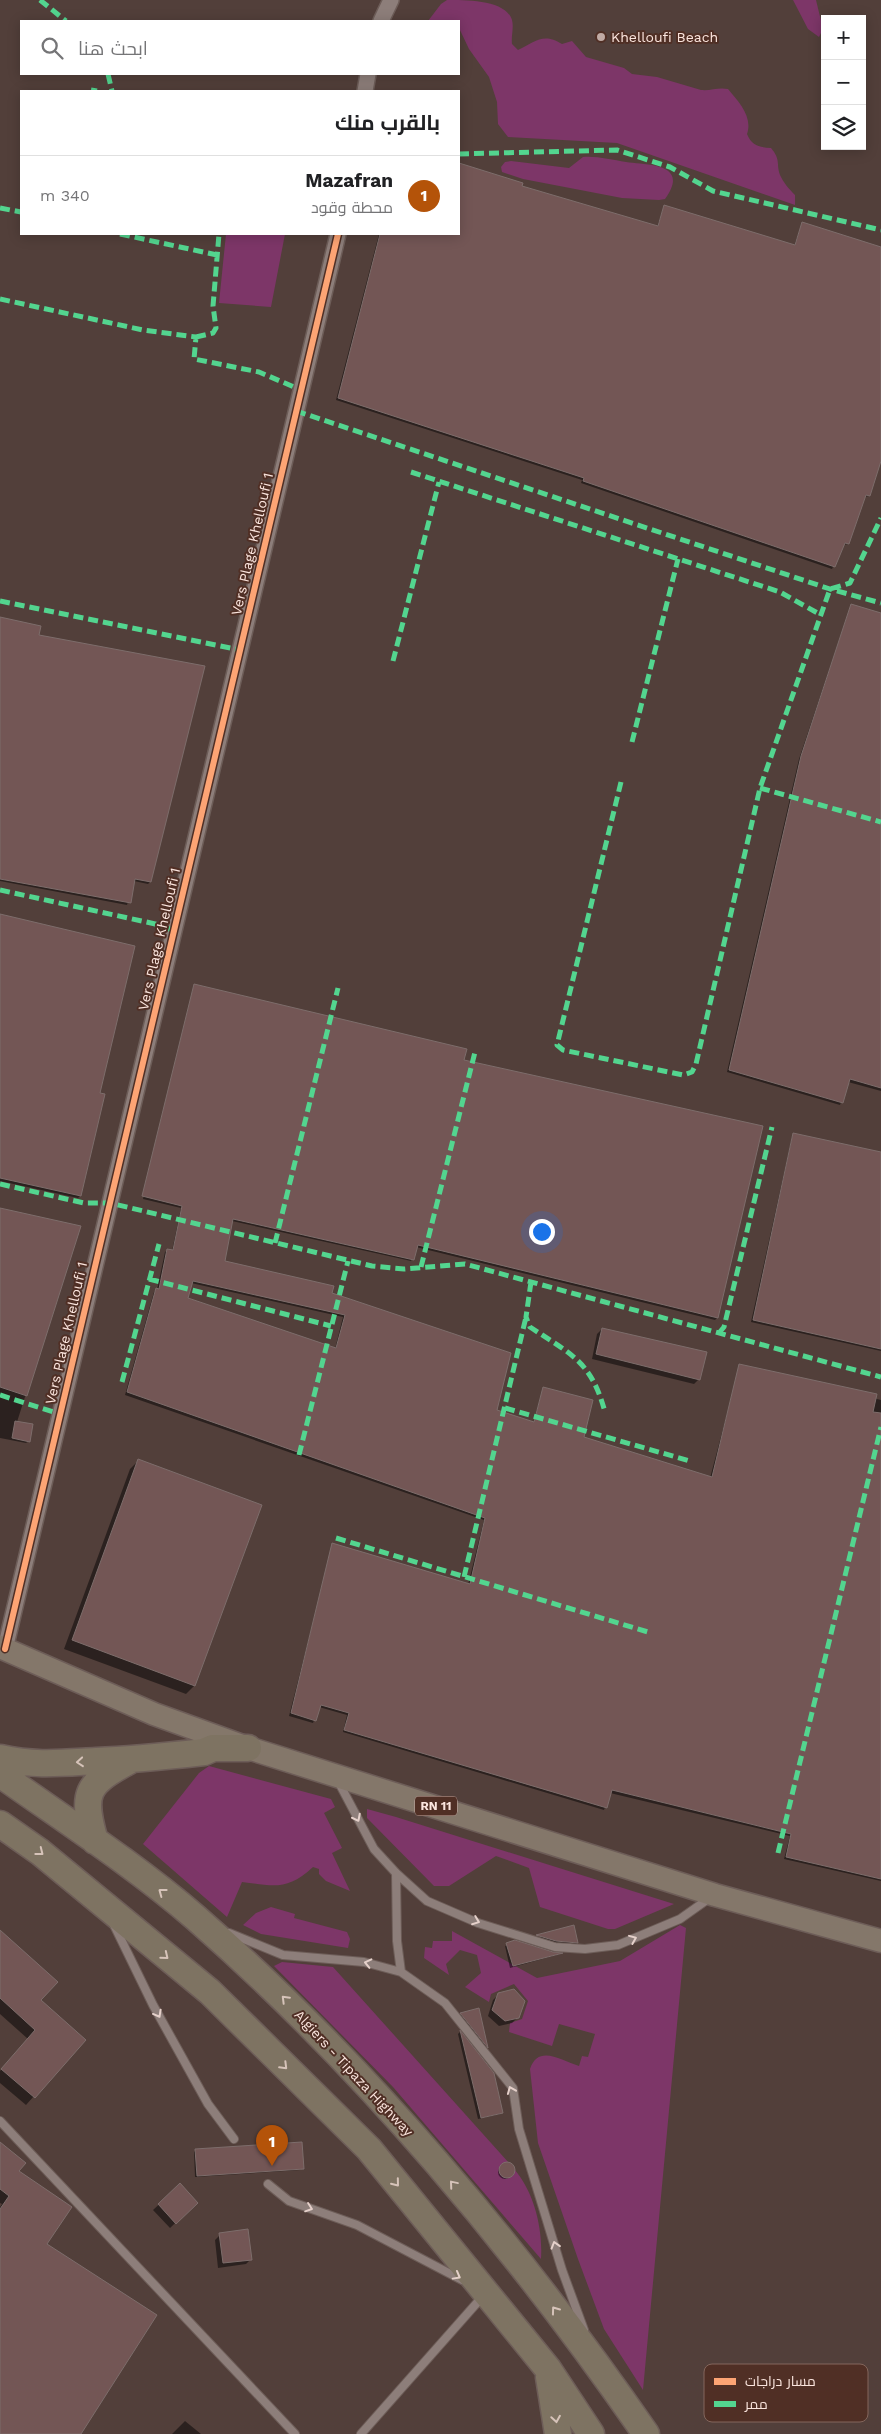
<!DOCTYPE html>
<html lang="ar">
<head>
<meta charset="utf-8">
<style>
	body { margin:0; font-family:"Work Sans",Cairo,sans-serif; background:#f2f2f2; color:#202124; direction:rtl }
	.controls { position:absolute; right:15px; top:15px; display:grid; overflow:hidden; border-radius:0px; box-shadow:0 2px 12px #0003 }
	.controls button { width:45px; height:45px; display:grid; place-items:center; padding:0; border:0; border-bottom:1px solid #e0e0e0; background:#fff; color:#202124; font:25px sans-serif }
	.you { position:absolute; left:541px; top:1231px; width:18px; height:18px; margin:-12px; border:4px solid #fff; border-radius:50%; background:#1a73e8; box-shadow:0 0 0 8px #1a73e833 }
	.badge { display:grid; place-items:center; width:32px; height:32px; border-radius:50%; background:#b45309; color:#fff; font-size:16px; font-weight:700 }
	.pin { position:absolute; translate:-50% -41px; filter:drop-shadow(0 1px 2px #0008) }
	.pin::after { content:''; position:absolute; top:26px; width:18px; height:15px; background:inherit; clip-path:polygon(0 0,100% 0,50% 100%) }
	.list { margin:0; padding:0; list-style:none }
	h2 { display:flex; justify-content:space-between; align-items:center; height:65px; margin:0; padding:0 20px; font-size:21px }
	h2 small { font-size:16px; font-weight:400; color:#757577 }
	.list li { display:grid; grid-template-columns:32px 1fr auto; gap:15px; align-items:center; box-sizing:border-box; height:80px; padding:0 20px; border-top:1px solid #e0e0e0 }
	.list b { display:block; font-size:19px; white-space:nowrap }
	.list p { margin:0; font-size:16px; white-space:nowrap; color:#757577 }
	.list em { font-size:16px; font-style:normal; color:#757577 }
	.icon { flex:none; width:28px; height:28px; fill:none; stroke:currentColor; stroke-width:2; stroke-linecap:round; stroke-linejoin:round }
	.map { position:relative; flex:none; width:881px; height:2434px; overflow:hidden; direction:ltr }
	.search { position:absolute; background:#fff; box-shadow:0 2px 12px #0003; left:20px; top:20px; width:440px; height:55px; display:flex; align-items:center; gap:12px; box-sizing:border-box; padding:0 18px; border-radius:0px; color:#757577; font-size:19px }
	.panel { position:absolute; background:#fff; box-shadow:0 2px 12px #0003; left:20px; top:90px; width:440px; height:145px; border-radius:0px; direction:rtl }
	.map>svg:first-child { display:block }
	.green { fill:#7d3668 }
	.shadow { fill:#0007; fill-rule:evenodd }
	.building { fill:#735655; stroke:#7d6d6b; fill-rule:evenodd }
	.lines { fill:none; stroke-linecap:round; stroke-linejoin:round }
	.service-casing { stroke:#6d5d58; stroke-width:10 }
	.minor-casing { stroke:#6d5d58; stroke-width:18 }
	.primary-casing { stroke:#6d5d58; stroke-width:25 }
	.motorway-casing { stroke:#6d5d58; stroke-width:29 }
	.service { stroke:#8d7e7a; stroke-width:8 }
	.minor { stroke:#8d7e7a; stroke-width:15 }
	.primary { stroke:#84776a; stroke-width:22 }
	.motorway { stroke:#7e7362; stroke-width:26 }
	.quiet { stroke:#53d58f; stroke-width:5; stroke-dasharray:10 5; stroke-linecap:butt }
	.cycleway-casing { stroke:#502f25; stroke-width:9 }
	.cycleway { stroke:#fda474; stroke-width:6 }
	.oneway { stroke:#d6c3b9 }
	.oneway2 { stroke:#e5d0ca }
	.poi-dot { fill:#c0aba5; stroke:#502f25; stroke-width:2 }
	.labels { text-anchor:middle; stroke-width:4; stroke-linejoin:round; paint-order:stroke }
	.shield { fill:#502f25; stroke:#c8aea6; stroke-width:1 }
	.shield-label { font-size:12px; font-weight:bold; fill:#fbe5de }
	.poi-label { font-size:14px; fill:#fbe5de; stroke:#502f25; text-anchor:start }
	.street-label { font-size:14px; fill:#fbe5de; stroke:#502f25 }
	.key { fill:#502f25; stroke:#83665c; stroke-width:1 }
	.key-label { font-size:14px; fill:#fbe5de }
</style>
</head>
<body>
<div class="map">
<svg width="881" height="2434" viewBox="0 0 881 2434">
	<rect width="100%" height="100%" fill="#523f3a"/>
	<path class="green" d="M447 0C467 0 506 0 512 20 514 27 511 37 512 44L518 50C535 42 543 32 562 44L572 41 586 57 624 68 632 74 657 77 701 90C711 91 718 87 728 89 739 102 753 117 747 134 752 146 759 147 771 148 781 160 776 163 780 175 783 182 789 189 795 195V205L617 143 508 137 498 124 497 102 489 77 469 49 459 28V21H428L441 4Z
		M793 0H816L823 29 819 37 808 29Z
		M583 157C598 156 612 160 626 162 647 165 691 163 665 199L659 200 622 198 523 179 502 172 501 167 505 162 511 161 569 168Z
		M226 234H285L271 307 219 303Z
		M209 1766 331 1799 335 1807 324 1813 342 1848 332 1853 350 1891 326 1881 319 1874V1869L313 1867C287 1891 274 1886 242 1882L227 1917 143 1844 199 1773Z
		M367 1809 396 1817 674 1904 615 1929H608L540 1907 529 1868 496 1856 449 1886H434L367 1818Z
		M271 1907 295 1914 294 1918 347 1932 350 1939 348 1948 261 1934 243 1925 256 1913Z
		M680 1925 686 1928 643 2390 604 2329 578 2259 538 2143 530 2069C538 2044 561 2060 579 2066L582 2056 588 2057 595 2034 559 2024 552 2046 509 2032 510 2023 522 2019 528 2001 514 1984 491 1994 489 2002 465 1987 481 1973 477 1955 460 1950 446 1964 449 1975 424 1958 425 1947 432 1948 433 1941H452V1931L537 1978 620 1961Z
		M282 1962 333 1967 509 2163 501 2165 499 2173 503 2177 508 2178 513 2174 514 2169C534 2192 543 2228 541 2259L393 2087 274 1966Z"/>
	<path class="shadow" d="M459 164 522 184 521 186 657 227 664 206 794 246 802 223 881 248V454L869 496 864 497 848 544 843 545 832 569 581 483 582 480 336 400 379 234H459Z
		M851 605 881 614V1091L848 1082 840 1105 727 1072 799 759Z
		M0 618 37 636 150 882 148 884 134 881 127 905 0 881Z
		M0 916 98 1094 80 1196 78 1198 0 1181Z
		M194 985 463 1060 717 1318 715 1320 416 1247 411 1261 232 1221 223 1262 331 1294 495 1411 533 1423 543 1389 583 1438 710 1478 740 1365 881 1400V1881L784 1859 790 1836 610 1793 604 1810 343 1732 347 1715 319 1707 313 1723 289 1716 333 1544 468 1585 484 1520 125 1395 154 1292 157 1290 165 1252 168 1250 172 1251 181 1208 143 1199ZM191 1283 343 1317 335 1349 186 1299Z
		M794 1134 881 1153V1351L751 1322 792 1137Z
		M0 1209 79 1227 17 1422 29 1441 26 1443 0 1438Z
		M602 1329 699 1379 694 1384 592 1359 597 1334Z
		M139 1460 194 1686 186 1694 64 1649 130 1469Z
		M573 1927 577 1943 575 1945 553 1943 535 1938Z
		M515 1942 560 1954 510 1968 505 1946Z
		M0 1943 39 2001 84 2040 26 2105 0 2083V2071L28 2039 0 2014Z
		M499 1994 518 2017 512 2023 499 2026 488 2016 493 2000Z
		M478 2010 487 2047 485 2049 459 2016Z
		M460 2032 493 2074 502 2112 500 2114 478 2119 458 2034Z
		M0 2144 18 2172 45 2245 79 2434H0V2207L2 2204 0 2203Z
		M196 2150 303 2168 300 2170 195 2177 194 2152Z
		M498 2172a7 7 0 1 1 14 0a7 7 0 1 1-14 0Z
		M180 2185 196 2203 170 2228 153 2210Z
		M220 2235 251 2259 246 2264 218 2268 215 2240Z
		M185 2421 201 2434H172Z"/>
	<path class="building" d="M459 163 523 183 522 186 658 226 664 205 795 245 802 222 881 247V461L870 496 866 495 849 544 845 543 835 567 583 481 584 478 338 398 380 234H459Z
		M851 604 881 613V1088L850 1079 843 1103 729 1070 801 756Z
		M0 617 41 626 39 635 205 666 151 882 135 879 131 903 0 879Z
		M0 914 135 946 100 1093 105 1094 81 1196 0 1178Z
		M194 984 467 1049 464 1060 763 1126 718 1318 418 1245 414 1260 233 1219 225 1261 334 1286 332 1293 511 1353 497 1410 534 1422 543 1387 593 1400 584 1437 712 1477 739 1364 877 1394 873 1412 881 1413V1879L786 1857 791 1834 612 1790 607 1808 344 1730 349 1713 321 1705 316 1721 291 1713 332 1543 470 1584 485 1518 127 1392 156 1288 159 1289 167 1249 173 1250 182 1206 142 1196ZM193 1281 345 1315 336 1348 188 1298Z
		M793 1133 881 1152V1349L753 1320Z
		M0 1208 81 1226 27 1396 0 1387Z
		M602 1328 707 1352 700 1380 596 1354Z
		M15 1421 33 1424 30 1442 12 1438Z
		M138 1459 262 1505 195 1686 72 1640Z
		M574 1925 578 1943 556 1941 536 1935Z
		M0 1930 58 1982 41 2000 86 2040 35 2098 1 2069 35 2030 0 1998Z
		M515 1940 553 1952 563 1953 513 1966 506 1943Z
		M514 1989 525 2001 519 2018 505 2021 492 2010 498 1993Z
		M479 2008 488 2048 460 2013Z
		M460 2030 494 2073 503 2113 481 2118Z
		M0 2142 26 2163 19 2171 72 2207 47 2244 157 2315 81 2434H0V2209L9 2196 0 2189Z
		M302 2142 304 2169 197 2176 195 2149Z
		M499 2170a8 8 0 1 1 16 0a8 8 0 1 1-16 0Z
		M180 2183 198 2203 176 2224 158 2204Z
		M248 2229 252 2260 223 2263 219 2233Z"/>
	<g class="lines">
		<g class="service-casing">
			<path id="service" d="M338 1781 374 1849 396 1873 427 1901 478 1923 555 1947 585 1949 618 1945 680 1919 711 1897
				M396 1873 397 1941 401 1972
				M114 1925 153 2005 208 2104 234 2139
				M229 1933 283 1955 364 1962 401 1972 445 2003 513 2088 519 2129 562 2270 584 2330
				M0 2121 295 2434
				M268 2184 289 2201 357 2225 462 2280
				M361 2434 483 2296"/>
		</g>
		<g class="minor-casing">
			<path id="minor" d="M381 21 391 0
				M365 91 368 74
				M5 1649 338 234"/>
		</g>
		<g class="primary-casing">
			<path id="primary" d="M0 1647 154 1714 248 1748 715 1895 881 1941"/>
		</g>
		<g class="motorway-casing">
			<path id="motorway" d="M0 1758C36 1766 60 1763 96 1761 132 1760 168 1756 204 1752L213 1748H248
				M0 1774C65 1820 136 1866 196 1918 365 2066 518 2249 646 2434
				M0 1824 40 1852 210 1992 369 2149 548 2369 591 2434
				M95 1841C81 1793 86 1784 129 1761
				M549 2377 558 2434"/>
		</g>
		<use href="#service" class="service"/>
		<use href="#minor" class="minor"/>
		<use href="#primary" class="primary"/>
		<use href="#motorway" class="motorway"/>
		<path class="quiet" d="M40 0 66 21
			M108 74 112 91
			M91 90 97 91
			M459 154 617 150 670 167 713 191 881 230
			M0 208 21 212
			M120 234 217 255
			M0 299 143 330 196 337 194 359 259 372 301 390
			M196 337 213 333 216 328 213 306 219 234
			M296 411 830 589 881 603
			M411 472 780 592 821 615
			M0 601 240 650
			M393 661 439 482
			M632 742 678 559
			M621 782 557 1045 563 1050 683 1075 692 1072 696 1064 760 788 830 589 850 583 881 518
			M760 788 881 822
			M0 890 160 925 174 931
			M0 1184 84 1203H110L372 1266 404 1269 465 1264 881 1377
			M275 1243 338 988
			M421 1267 475 1052
			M149 1279 331 1326
			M531 1282 526 1317 530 1327C572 1355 591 1361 605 1412
			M719 1333 724 1327 772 1127
			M122 1382 159 1244
			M0 1395 60 1414
			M505 1408 690 1461
			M299 1455 348 1261
			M336 1538 648 1632
			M464 1577 526 1317
			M778 1853 881 1427"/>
		<g class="cycleway-casing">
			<path id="cycleway" d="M5 1649 338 234"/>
		</g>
		<use href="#cycleway" class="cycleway"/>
	</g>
	<defs><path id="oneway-chevron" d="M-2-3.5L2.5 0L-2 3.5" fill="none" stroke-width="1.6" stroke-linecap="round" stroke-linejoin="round" transform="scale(1.25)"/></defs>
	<g class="oneway">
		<use href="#oneway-chevron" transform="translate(80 1762) rotate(175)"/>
		<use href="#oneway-chevron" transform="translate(40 1852) rotate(38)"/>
		<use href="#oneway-chevron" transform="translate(162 1892) rotate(-143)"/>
		<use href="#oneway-chevron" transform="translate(165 1956) rotate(39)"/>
		<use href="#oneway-chevron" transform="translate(285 1999) rotate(-135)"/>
		<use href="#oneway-chevron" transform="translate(284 2066) rotate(45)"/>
		<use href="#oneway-chevron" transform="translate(396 2183) rotate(51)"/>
		<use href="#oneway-chevron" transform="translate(453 2184) rotate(-130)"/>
		<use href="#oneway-chevron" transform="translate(555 2310) rotate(-126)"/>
		<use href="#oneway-chevron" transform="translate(556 2419) rotate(81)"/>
	</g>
	<g class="oneway2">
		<use href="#oneway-chevron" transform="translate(357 1818) rotate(63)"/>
		<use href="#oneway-chevron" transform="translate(476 1921) rotate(21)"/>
		<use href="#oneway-chevron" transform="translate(633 1939) rotate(-22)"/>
		<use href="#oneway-chevron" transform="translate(368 1963) rotate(-167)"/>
		<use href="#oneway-chevron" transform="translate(158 2014) rotate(61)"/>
		<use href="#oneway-chevron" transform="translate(511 2090) rotate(-112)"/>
		<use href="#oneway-chevron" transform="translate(309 2208) rotate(19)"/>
		<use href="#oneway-chevron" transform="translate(555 2245) rotate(-107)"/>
		<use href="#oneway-chevron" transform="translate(457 2276) rotate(29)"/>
	</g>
	<circle class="poi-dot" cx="601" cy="37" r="5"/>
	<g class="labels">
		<rect class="shield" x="415" y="1796.5" width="42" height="19" rx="4"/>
		<g class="shield-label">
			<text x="436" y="1810">RN 11</text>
		</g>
		<g class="poi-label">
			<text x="611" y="42">Khelloufi Beach</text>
		</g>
		<g class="street-label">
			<text transform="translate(252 544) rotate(-77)" y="5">Vers Plage Khelloufi 1</text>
			<text transform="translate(159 939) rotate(-77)" y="5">Vers Plage Khelloufi 1</text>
			<text transform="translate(66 1333) rotate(-77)" y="5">Vers Plage Khelloufi 1</text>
			<text transform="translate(354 2073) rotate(47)" y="5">Algiers - Tipaza Highway</text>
		</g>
	</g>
	<rect x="704" y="2364" width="164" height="58" rx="8" class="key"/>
	<rect x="714" y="2378" width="22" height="7" fill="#fda474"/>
	<rect x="714" y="2401" width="22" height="6" fill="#53d58f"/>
	<g class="key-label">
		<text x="745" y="2386">مسار دراجات</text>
		<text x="745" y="2409">ممر</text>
	</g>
</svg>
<div class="controls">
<button>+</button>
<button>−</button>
<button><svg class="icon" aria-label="layers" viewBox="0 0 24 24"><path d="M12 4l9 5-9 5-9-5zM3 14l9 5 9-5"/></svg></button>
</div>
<div class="you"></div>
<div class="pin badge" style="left:272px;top:2166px">1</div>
<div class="search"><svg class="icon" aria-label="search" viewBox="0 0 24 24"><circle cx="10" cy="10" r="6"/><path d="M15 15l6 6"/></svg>ابحث هنا</div>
<section class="panel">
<h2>بالقرب منك<small></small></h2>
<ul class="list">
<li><span class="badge">1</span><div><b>Mazafran</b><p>محطة وقود</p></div><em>340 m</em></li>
</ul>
</section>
</div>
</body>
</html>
